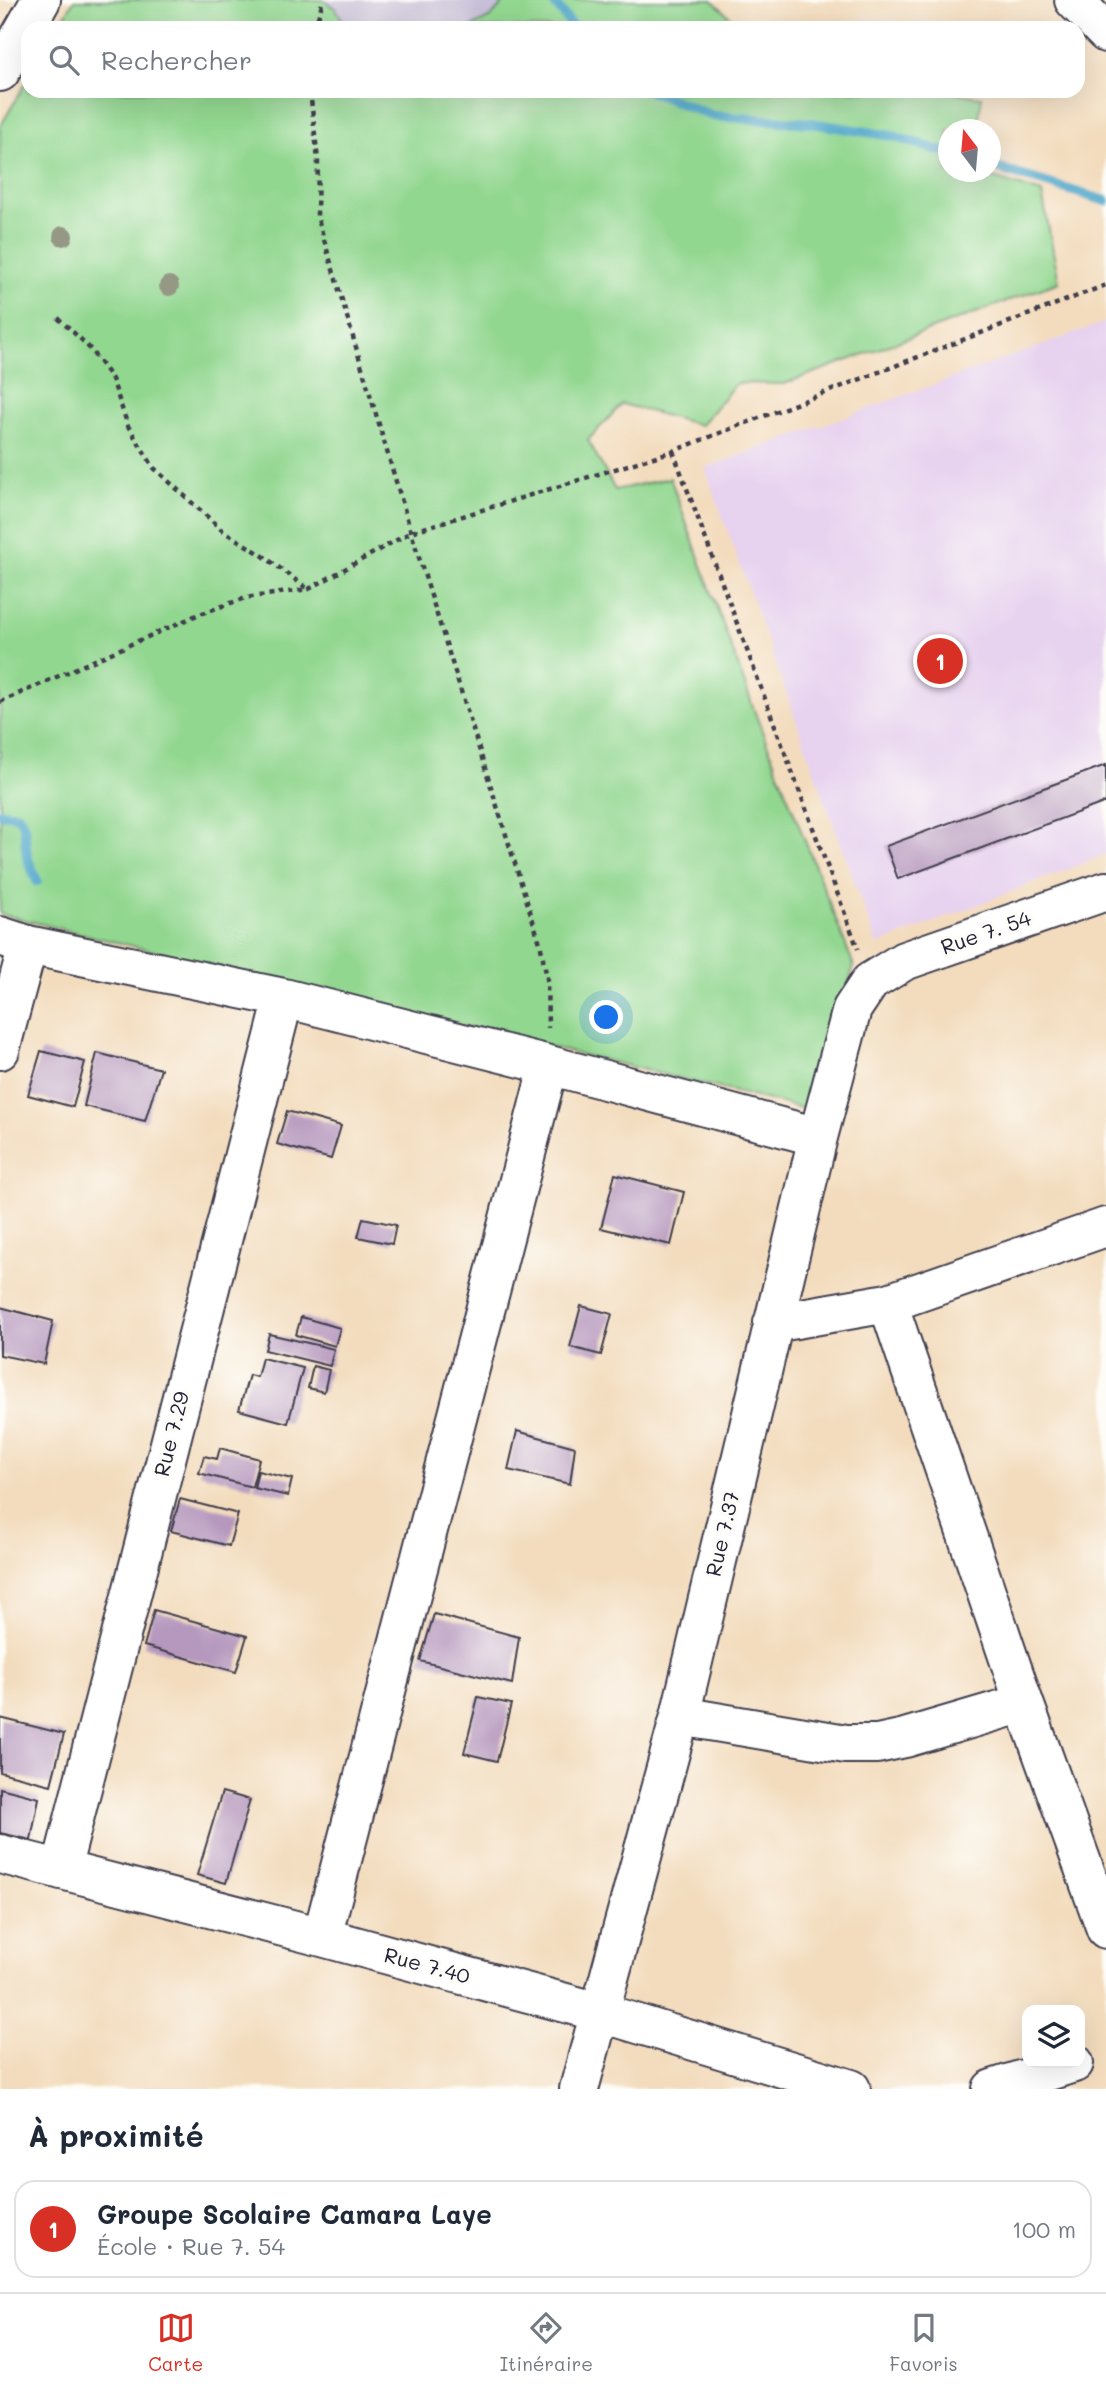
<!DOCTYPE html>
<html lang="fr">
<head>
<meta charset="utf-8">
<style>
	body { margin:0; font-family:Mali,sans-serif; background:#f6f6f7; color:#1f2937 }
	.controls { position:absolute; right:21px; bottom:21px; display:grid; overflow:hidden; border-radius:14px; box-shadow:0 7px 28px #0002 }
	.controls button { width:63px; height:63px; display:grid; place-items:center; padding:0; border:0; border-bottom:2px solid #e0e1e3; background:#fff; color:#1f2937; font:35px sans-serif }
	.compass { position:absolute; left:938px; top:119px; width:63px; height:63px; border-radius:50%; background:#fff; box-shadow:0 7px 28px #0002; rotate:344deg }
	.you { position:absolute; left:607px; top:1018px; width:24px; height:24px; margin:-18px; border:5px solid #fff; border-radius:50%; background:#1a73e8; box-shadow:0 0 0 10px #1a73e833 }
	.badge { display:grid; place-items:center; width:46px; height:46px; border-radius:50%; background:#d93025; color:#fff; font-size:23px; font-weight:700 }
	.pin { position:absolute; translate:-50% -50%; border:4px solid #fff; box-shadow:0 2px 7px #0006 }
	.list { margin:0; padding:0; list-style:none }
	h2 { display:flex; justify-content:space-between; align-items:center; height:91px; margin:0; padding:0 28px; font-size:30px }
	h2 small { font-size:23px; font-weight:400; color:#747a83 }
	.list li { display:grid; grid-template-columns:46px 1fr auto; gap:21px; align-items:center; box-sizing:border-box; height:98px; margin:0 14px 14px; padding:0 14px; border:2px solid #e0e1e3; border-radius:21px }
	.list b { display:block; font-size:26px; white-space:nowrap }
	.list p { margin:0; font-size:23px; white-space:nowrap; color:#747a83 }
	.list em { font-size:23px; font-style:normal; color:#747a83 }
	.icon { flex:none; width:38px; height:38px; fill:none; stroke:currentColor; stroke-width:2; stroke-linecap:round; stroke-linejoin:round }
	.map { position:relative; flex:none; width:1106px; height:2089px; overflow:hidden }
	.search { position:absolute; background:#fff; box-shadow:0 7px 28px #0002; left:21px; right:21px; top:21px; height:77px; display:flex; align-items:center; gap:18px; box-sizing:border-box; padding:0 24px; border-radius:21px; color:#747a83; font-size:26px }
	.sheet { height:203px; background:#fff }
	nav { display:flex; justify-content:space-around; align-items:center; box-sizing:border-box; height:98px; border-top:2px solid #e0e1e3; background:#fff; font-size:19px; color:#747a83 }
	nav a { display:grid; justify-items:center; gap:4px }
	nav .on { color:#d93025 }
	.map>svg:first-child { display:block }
	.built { fill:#e7d2ef }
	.industrial { fill:#c8bfd8 }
	.green { fill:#92d790; stroke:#5a7c66; stroke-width:2 }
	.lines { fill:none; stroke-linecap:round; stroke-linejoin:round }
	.stream { stroke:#4ca5c9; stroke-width:10 }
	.building { fill:#b698be }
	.minor-casing { stroke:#413e4e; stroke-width:42 }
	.path { stroke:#413e4e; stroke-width:4.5; stroke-dasharray:5 5; stroke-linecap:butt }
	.minor { stroke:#fff; stroke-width:38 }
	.tree { fill:#969886 }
	.labels { text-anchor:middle; stroke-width:6; stroke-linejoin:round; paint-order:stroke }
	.street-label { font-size:21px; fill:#22223b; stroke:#fdfcf7 }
</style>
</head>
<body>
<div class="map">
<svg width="1106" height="2089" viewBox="0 0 1106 2089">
	<rect width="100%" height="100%" fill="#fdfcf7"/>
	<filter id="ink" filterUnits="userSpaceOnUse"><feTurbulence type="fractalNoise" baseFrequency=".0143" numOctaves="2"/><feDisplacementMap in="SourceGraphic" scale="14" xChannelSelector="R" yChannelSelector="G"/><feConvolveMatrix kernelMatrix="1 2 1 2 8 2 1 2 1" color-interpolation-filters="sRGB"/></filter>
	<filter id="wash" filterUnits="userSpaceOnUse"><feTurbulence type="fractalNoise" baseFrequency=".00686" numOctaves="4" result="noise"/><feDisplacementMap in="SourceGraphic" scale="28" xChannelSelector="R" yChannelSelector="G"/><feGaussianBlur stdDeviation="1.57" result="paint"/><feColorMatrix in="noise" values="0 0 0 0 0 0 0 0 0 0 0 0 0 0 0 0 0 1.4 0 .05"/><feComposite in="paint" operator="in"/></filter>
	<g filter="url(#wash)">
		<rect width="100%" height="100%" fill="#f3dcbd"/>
		<path class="built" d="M1106 322V854L877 945 705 468Z"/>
		<path class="industrial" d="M323 0H506L491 17 469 28H347L336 9Z"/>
		<path class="green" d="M74 0H323L336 9 347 28H58Z
			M506 0H712L742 28H469L491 17Z
			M28 79V91H938L982 97 977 129 948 130V172H974L1042 193 1059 282 784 384 736 383 701 425 622 404 588 440 615 490 670 478 757 718 854 966 810 1110 0 914V127Z"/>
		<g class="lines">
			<path class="stream" d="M552 0 574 28
				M650 91 713 116 811 123 892 136 948 153
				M990 166 1106 201
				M0 813 18 815 24 826 27 857 37 881"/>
		</g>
		<g id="blocks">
			<path class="building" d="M1106 765V802L898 879 886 846Z
				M41 1051 85 1062 73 1107 28 1095Z
				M97 1053 161 1069 145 1121 84 1106Z
				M287 1111 341 1126 331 1159 277 1144Z
				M615 1174 684 1192 671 1245 601 1228Z
				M363 1218 396 1225 392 1244 358 1237Z
				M581 1306 612 1314 601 1355 570 1347Z
				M0 1307 53 1321 44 1364 0 1355Z
				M301 1317 340 1328 335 1346 296 1335Z
				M269 1334 334 1349 330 1366 265 1350Z
				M262 1358 303 1368 288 1423 239 1410 249 1375 257 1377Z
				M313 1366 329 1370 324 1392 308 1388Z
				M517 1431 575 1447 570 1484 508 1470Z
				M220 1448 259 1459 252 1487 199 1473 204 1456 217 1459Z
				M258 1471 292 1479 288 1496 254 1488Z
				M180 1499 238 1514 229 1546 171 1531Z
				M154 1610 247 1636 236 1672 144 1646Z
				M434 1614 519 1637 512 1684 420 1661Z
				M478 1697 511 1704 497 1761 464 1753Z
				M0 1718 64 1734 51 1785 0 1772Z
				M0 1788 39 1798 31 1840 0 1833Z
				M222 1792 250 1800 226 1883 197 1875Z"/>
		</g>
	</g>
	<g filter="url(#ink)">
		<use href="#blocks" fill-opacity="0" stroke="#413e4e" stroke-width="2"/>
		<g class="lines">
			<g class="minor-casing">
				<path id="minor" d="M1074 0 1106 33
					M0 72 41 0
					M0 936 28 945 284 998 549 1065 818 1137
					M0 1050 28 945
					M888 1303 1024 1703 1106 1929
					M773 1323 888 1303 1106 1227
					M680 1716 846 1744H877L905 1738 1024 1703
					M0 1854 322 1937 599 2012 851 2089
					M61 1870 284 998
					M322 1937 549 1065
					M579 2089 680 1716 818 1137 852 1009 870 982 904 961 1106 891
					M992 2089 1074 2063"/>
			</g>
			<path class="path" d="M315 28 323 0
				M310 91 318 160 317 216 411 532 540 943 547 978 548 1028
				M58 318 87 345 112 379 128 426 154 468 223 531 262 555 308 589
				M673 451 858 949
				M0 702 197 615 245 598 309 589 411 532 673 451 1106 285"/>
			<use href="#minor" class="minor"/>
		</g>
		<g class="tree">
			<circle cx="63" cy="236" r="10"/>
			<circle cx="169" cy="286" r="10"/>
		</g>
	</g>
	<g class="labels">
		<g class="street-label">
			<text transform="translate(986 933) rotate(-19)" y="7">Rue 7. 54</text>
			<text transform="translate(172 1434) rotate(-76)" y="7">Rue 7.29</text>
			<text transform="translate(723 1534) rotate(-77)" y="7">Rue 7.37</text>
			<text transform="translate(427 1966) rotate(15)" y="7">Rue 7.40</text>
		</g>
	</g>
</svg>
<div class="controls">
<button><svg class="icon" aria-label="layers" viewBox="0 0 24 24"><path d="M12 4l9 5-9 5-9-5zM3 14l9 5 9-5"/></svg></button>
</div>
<svg class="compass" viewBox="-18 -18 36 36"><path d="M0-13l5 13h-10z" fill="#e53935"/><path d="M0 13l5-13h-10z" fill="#747a83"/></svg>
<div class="you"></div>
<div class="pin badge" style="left:940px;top:661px">1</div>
<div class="search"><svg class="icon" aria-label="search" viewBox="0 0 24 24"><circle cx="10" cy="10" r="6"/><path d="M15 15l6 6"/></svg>Rechercher</div>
</div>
<section class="sheet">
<h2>À proximité<small></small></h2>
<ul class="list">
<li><span class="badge">1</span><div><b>Groupe Scolaire Camara Laye</b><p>École · Rue 7. 54</p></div><em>100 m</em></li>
</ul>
</section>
<nav>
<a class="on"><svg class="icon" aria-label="map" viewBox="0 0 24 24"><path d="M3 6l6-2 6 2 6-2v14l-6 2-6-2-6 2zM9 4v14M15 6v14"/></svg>Carte</a>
<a><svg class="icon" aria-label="directions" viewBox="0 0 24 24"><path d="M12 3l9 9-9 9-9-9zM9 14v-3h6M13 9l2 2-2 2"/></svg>Itinéraire</a>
<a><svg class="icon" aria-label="saved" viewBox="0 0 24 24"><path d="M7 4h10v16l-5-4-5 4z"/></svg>Favoris</a>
</nav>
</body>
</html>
